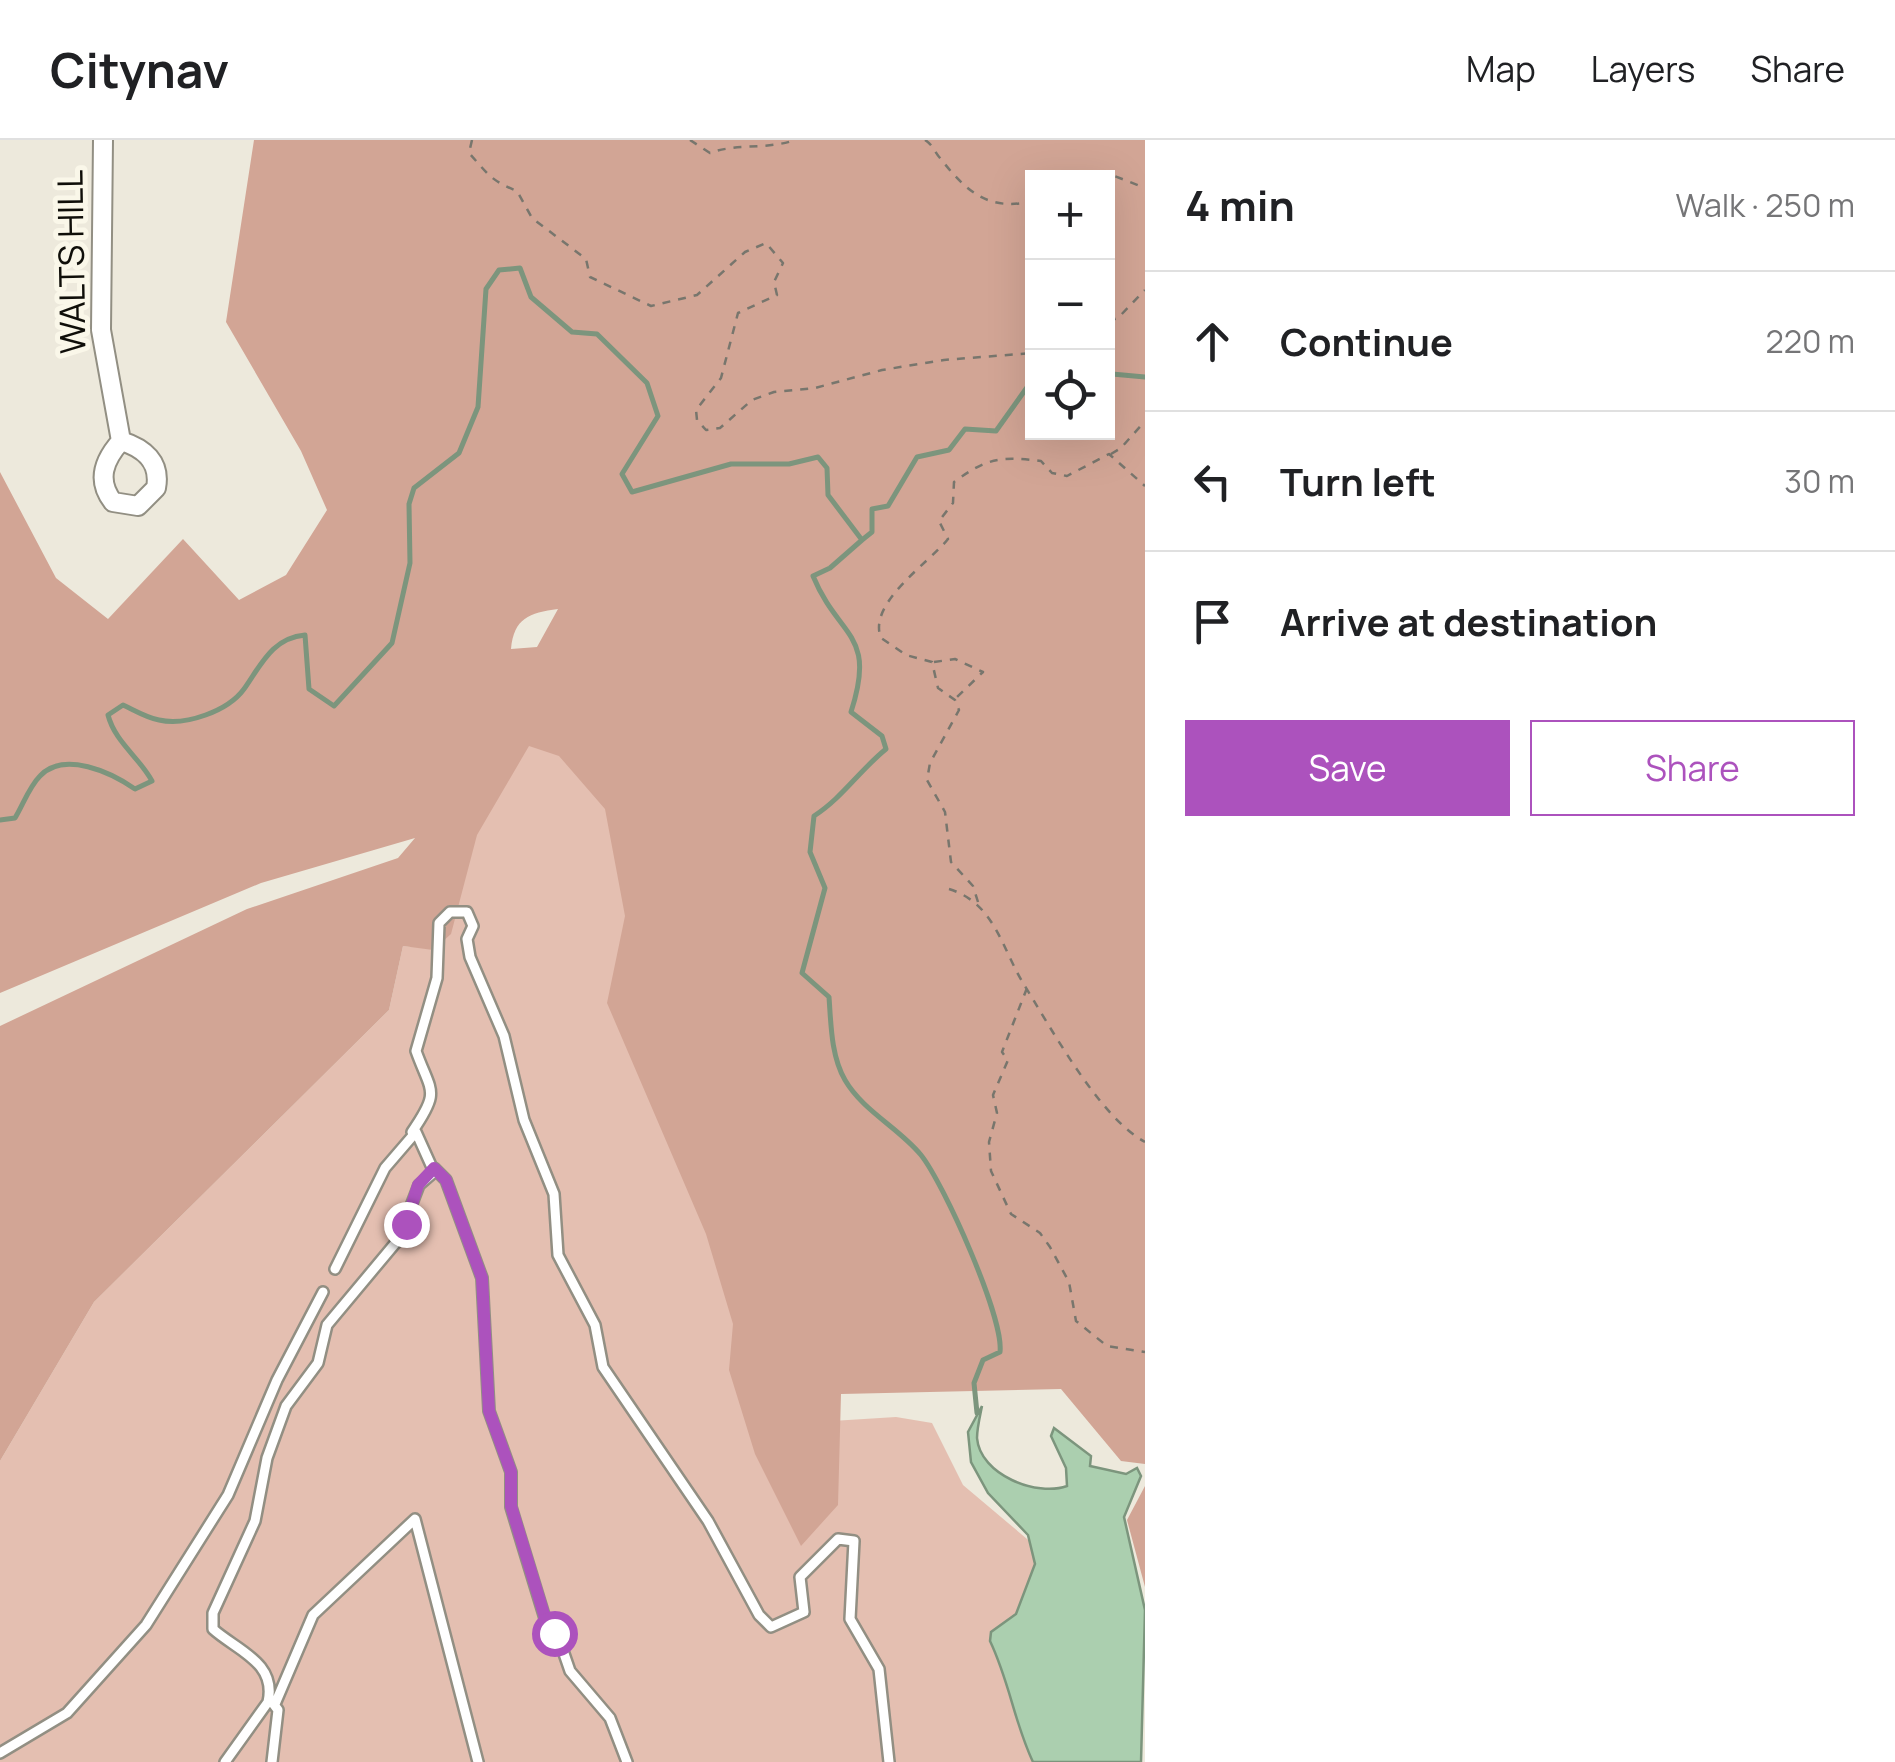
<!DOCTYPE html>
<html lang="en">
<head>
<meta charset="utf-8">
<style>
	body { margin:0; font-family:Manrope,sans-serif; background:#f6f6f6; color:#202124 }
	.controls { position:absolute; right:30px; top:30px; display:grid; overflow:hidden; border-radius:0px; box-shadow:0 10px 40px #0002 }
	.controls button { width:90px; height:90px; display:grid; place-items:center; padding:0; border:0; border-bottom:2px solid #e0e0e0; background:#fff; color:#202124; font:50px sans-serif }
	.stop { position:absolute; width:30px; height:30px; margin:-22px; border:8px solid #ac52bd; border-radius:50%; background:#fff }
	.stop.end { background:#ac52bd; border-color:#fff; box-shadow:0 2px 10px #0008 }
	.list { margin:0; padding:0; list-style:none }
	h2 { display:flex; justify-content:space-between; align-items:center; height:130px; margin:0; padding:0 40px; font-size:42px }
	h2 small { font-size:32px; font-weight:400; color:#757577 }
	.list li { display:grid; grid-template-columns:65px 1fr auto; gap:30px; align-items:center; box-sizing:border-box; height:140px; padding:0 40px; border-top:2px solid #e0e0e0 }
	.list b { display:block; font-size:38px; white-space:nowrap }
	.list em { font-size:32px; font-style:normal; color:#757577 }
	.actions { display:flex; gap:20px; padding:30px 40px }
	.actions a { flex:1; padding:22px 0; border:2px solid #ac52bd; border-radius:0px; text-align:center; font-size:35px; color:#ac52bd }
	.actions .main { background:#ac52bd; color:#fff }
	.icon { flex:none; width:55px; height:55px; fill:none; stroke:currentColor; stroke-width:2; stroke-linecap:round; stroke-linejoin:round }
	.map { position:relative; flex:none; width:1145px; height:1622px; overflow:hidden }
	header { display:flex; align-items:center; gap:60px; box-sizing:border-box; height:140px; padding:0 50px; background:#fff; border-bottom:2px solid #e0e0e0 }
	header strong { font-size:48px }
	nav { display:flex; gap:55px; margin-inline-start:auto; font-size:35px }
	main { display:flex }
	aside { flex:1; background:#fff }
	.map>svg:first-child { display:block }
	.green { fill:#e4bfb1 }
	.forest { fill:#d2a595; fill-rule:evenodd }
	.water { fill:#abcfaf; stroke:#7c957d; stroke-width:2.5 }
	.lines { fill:none; stroke-linecap:round; stroke-linejoin:round }
	.stream { stroke:#7c957d; stroke-width:5 }
	.lane-casing { stroke:#928f83; stroke-width:14 }
	.street-casing { stroke:#928f83; stroke-width:22 }
	.path { stroke:#78766d; stroke-width:2.5; stroke-dasharray:8 8; stroke-linecap:butt }
	.lane { stroke:#fff; stroke-width:9 }
	.street { stroke:#fff; stroke-width:18 }
	.route { stroke:#ac52bd; stroke-width:12 }
	.labels { text-anchor:middle; stroke-width:10; stroke-linejoin:round; paint-order:stroke }
	.street-label { font-size:35px; fill:#0f0e09; stroke:#faf7e9 }
</style>
</head>
<body>
<header>
<strong>Citynav</strong>
<nav><a>Map</a><a>Layers</a><a>Share</a></nav>
</header>
<main>
<div class="map">
<svg width="1145" height="1622" viewBox="0 0 1145 1622">
	<rect width="100%" height="100%" fill="#ede9dc"/>
	<path class="green" d="M577 600 630 679 784 1284 896 1277 932 1283 963 1345 1052 1420 1068 1622H0V1321L94 1162 389 870 403 806 412 807 452 603Z"/>
	<path class="forest" d="M254 0H1145V1324L1121 1321 1061 1249 841 1254 838 1365 801 1406 755 1314 729 1230 733 1184 706 1094 607 863 625 776 605 669 559 616 529 606 477 695 451 794 433 810 403 806 389 870 94 1162 0 1321V886L247 769 398 718 415 698 261 743 0 853V332L56 438 108 479 183 399 239 460 286 435 327 370 301 311 226 182ZM1032 38H1108V292H1032ZM558 469 537 507 511 509C514 478 529 473 558 469Z
		M1145 1346V1447L1127 1380Z"/>
	<path class="water" d="M982 1266C980 1276 977 1288 977 1298 980 1335 1037 1357 1067 1346L1066 1328 1051 1296 1054 1288 1091 1316 1090 1326 1126 1334 1137 1328 1141 1336 1124 1377 1145 1470 1141 1622H1033C1014 1582 1010 1543 990 1501L991 1492 1016 1474 1035 1424 1028 1395 988 1353 971 1322 968 1292Z"/>
	<g class="lines">
		<path class="stream" d="M1108 239 1112 234 1145 237
			M862 400 872 392V369L888 366 917 317 949 310 965 289 996 291 1028 246H1032
			M0 680 15 678C23 665 29 647 40 636 64 610 112 633 135 649L152 641C139 617 115 602 108 575L123 565C134 570 147 578 159 580 186 586 228 571 244 549 261 525 272 498 305 495L309 549 334 566 392 503 410 423 409 364 414 348 459 313 478 267 486 149 499 130 520 128 531 157 572 192 597 194 647 243 658 276 622 334 632 352 731 324H789L818 317 827 328 828 355 862 400 830 428 813 436C839 499 877 492 851 572L882 596 886 609C859 631 842 658 814 676L810 712 825 748 802 833 829 857C831 884 831 916 845 940 863 971 899 988 921 1015 944 1044 1004 1178 1000 1212L983 1220 974 1243 977 1273"/>
		<g class="lane-casing">
			<path id="lane" d="M412 992C441 950 431 953 416 911L437 838 439 783 450 772H467L473 786 467 799 470 817 504 896 524 980 554 1054 558 1115 595 1185 603 1227 708 1381 759 1475 771 1487 804 1472 800 1437 838 1399 854 1401 850 1479 879 1529 889 1622
				M434 1028 446 1040 482 1138 489 1271 511 1332V1367L547 1485 560 1502 570 1531 610 1578 627 1622
				M275 1564 313 1475 415 1379 478 1622
				M0 1613 67 1573 146 1485 228 1355 277 1240 323 1152
				M225 1622 268 1562C277 1522 236 1510 213 1489V1473L255 1381 267 1318 286 1266 318 1223 327 1185 398 1100 419 1045 434 1032 416 992 385 1028 335 1129
				M272 1622 278 1570 272 1562"/>
		</g>
		<g class="street-casing">
			<path id="street" d="M103 0 101 190 121 301
				M121 301C144 308 161 322 156 348L138 366 113 362C96 340 104 320 121 301Z"/>
		</g>
		<path class="path" d="M472 0 469 13C489 35 490 40 517 51L532 78 586 119 590 137 651 166 697 155 745 112 766 103 783 123 774 142 777 155 738 173 721 238 696 270 697 280 706 290 720 288 752 260 774 252 815 248 882 230 944 220 1032 213
			M690 0 710 13C736 3 767 10 795 0
			M925 0C933 5 934 11 940 18 966 51 988 72 1032 61
			M1100 38 1112 35 1145 48
			M1108 181 1118 178 1145 150
			M1111 314 1121 308 1145 281
			M934 522 955 519 983 532 956 558
			M949 749C994 763 1001 806 1023 843 1051 888 1100 978 1145 1002
			M978 762 973 746 951 722 945 672 927 640 930 623 959 570 955 560 938 548 932 522 906 515 881 498C867 463 930 422 948 399L939 381 953 363 954 342C987 318 1000 316 1041 321L1052 333 1067 336 1109 314 1145 346
			M1027 848 1002 912 1008 920 993 955 997 973 989 1002 991 1031 1011 1074 1040 1093 1050 1107 1069 1142 1076 1181 1107 1206 1145 1212"/>
		<use href="#lane" class="lane"/>
		<use href="#street" class="street"/>
	</g>
	<g class="lines">
		<path class="route" d="M406 1084 418 1045 434 1028 446 1040 482 1138 489 1271 511 1332V1366L547 1484 554 1493"/>
	</g>
	<g class="labels">
		<g class="street-label">
			<text transform="translate(72 122) rotate(-91)" y="12">WALTS HILL</text>
		</g>
	</g>
</svg>
<div class="controls">
<button>+</button>
<button>−</button>
<button><svg class="icon" aria-label="locate" viewBox="0 0 24 24"><circle cx="12" cy="12" r="6"/><path d="M12 2v4M12 18v4M2 12h4M18 12h4"/></svg></button>
</div>
<div class="stop" style="left:554px;top:1493px"></div>
<div class="stop end" style="left:406px;top:1084px"></div>
</div>
<aside>
<h2>4 min<small>Walk · 250 m</small></h2>
<ul class="list">
<li><svg class="icon" aria-label="ahead" viewBox="0 0 24 24"><path d="M12 20V5M6 11l6-6 6 6"/></svg><div><b>Continue</b></div><em>220 m</em></li>
<li><svg class="icon" aria-label="left" viewBox="0 0 24 24"><path d="M17 20v-9H6M10 6l-5 5 5 5"/></svg><div><b>Turn left</b></div><em>30 m</em></li>
<li><svg class="icon" aria-label="arrive" viewBox="0 0 24 24"><path d="M6 21V4h12l-3 4 3 4H6"/></svg><div><b>Arrive at destination</b></div></li>
</ul>
<div class="actions"><a class="main">Save</a><a>Share</a></div>
</aside>
</main>
</body>
</html>
